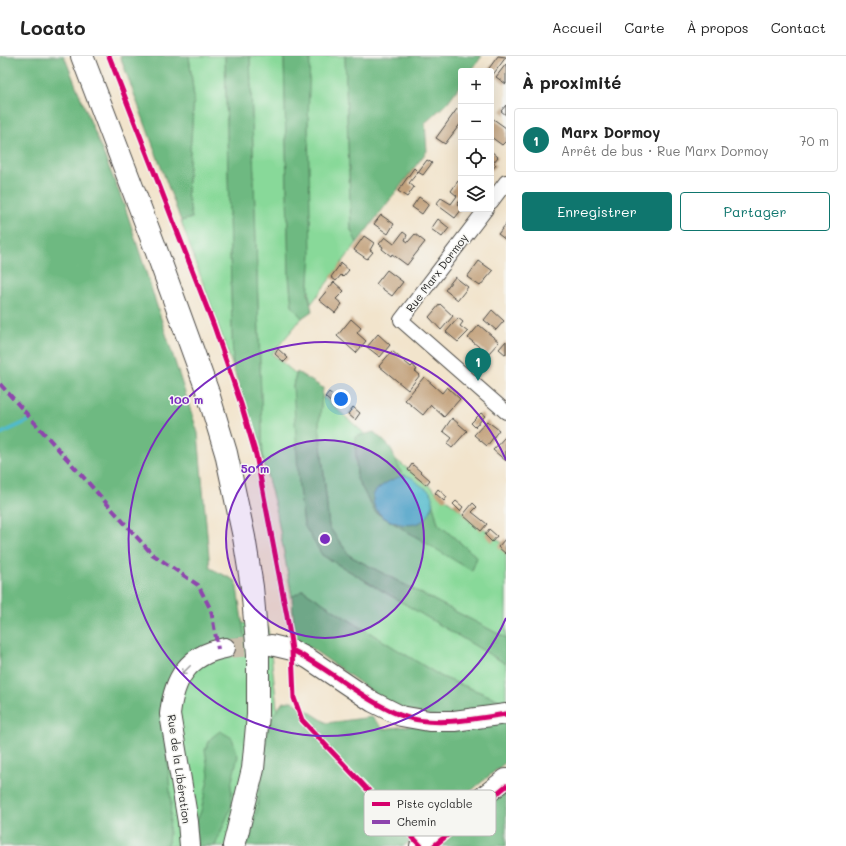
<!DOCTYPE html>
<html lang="fr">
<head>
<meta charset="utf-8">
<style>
	body { margin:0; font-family:Mali,sans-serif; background:#f2f2f2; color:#222 }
	.controls { position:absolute; right:12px; top:12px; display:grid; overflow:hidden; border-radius:4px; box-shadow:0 4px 16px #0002 }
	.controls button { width:36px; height:36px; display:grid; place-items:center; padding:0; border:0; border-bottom:1px solid #e0e0e0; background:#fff; color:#222; font:20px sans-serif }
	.you { position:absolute; left:341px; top:343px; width:14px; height:14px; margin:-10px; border:3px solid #fff; border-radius:50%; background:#1a73e8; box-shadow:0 0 0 6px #1a73e833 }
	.badge { display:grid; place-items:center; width:26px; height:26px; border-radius:50%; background:#0f766e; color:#fff; font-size:13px; font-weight:700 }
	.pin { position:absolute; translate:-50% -33px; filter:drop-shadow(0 1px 2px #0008) }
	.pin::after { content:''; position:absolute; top:21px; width:14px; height:12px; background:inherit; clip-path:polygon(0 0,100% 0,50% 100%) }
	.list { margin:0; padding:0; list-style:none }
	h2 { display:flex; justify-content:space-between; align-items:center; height:52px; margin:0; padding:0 16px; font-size:17px }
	h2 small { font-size:13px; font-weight:400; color:#767676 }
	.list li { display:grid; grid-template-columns:26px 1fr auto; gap:12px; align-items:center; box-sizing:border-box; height:64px; margin:0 8px 8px; padding:0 8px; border:1px solid #e0e0e0; border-radius:4px }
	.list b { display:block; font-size:15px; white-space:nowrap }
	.list p { margin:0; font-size:13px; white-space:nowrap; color:#767676 }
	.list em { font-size:13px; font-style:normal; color:#767676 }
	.actions { display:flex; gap:8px; padding:12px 16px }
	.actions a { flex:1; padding:9px 0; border:1px solid #0f766e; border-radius:4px; text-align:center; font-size:14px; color:#0f766e }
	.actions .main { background:#0f766e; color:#fff }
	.icon { flex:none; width:22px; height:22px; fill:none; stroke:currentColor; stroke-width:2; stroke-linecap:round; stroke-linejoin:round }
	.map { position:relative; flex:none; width:506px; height:790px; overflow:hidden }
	header { display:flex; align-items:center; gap:24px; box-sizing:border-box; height:56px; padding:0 20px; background:#fff; border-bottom:1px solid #e0e0e0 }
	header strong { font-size:19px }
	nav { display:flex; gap:22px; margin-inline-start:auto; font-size:14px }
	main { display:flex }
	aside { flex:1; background:#fff }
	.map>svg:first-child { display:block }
	.green { fill:#88d999; stroke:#5a8262 }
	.forest { fill:#6eb981; stroke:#4c7256 }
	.water { fill:#50bacc; stroke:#3e727c }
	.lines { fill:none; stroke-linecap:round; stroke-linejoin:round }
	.stream { stroke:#50bacc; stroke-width:4 }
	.building { fill:#c2a17c }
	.secondary-tunnel { stroke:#cabfac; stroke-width:20; stroke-dasharray:20 10; stroke-linecap:butt }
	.street-casing { stroke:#494743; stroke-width:16 }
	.secondary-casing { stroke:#494743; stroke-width:22 }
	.primary-casing { stroke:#494743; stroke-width:24 }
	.street { stroke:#fff; stroke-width:14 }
	.secondary { stroke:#fff; stroke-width:20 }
	.primary { stroke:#fff; stroke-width:22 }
	.quiet { stroke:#8e44ad; stroke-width:4; stroke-dasharray:8 4; stroke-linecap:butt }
	.cycleway-casing { stroke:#f6f6f2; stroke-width:8 }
	.cycleway { stroke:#d6006c; stroke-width:5 }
	.oneway { stroke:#a0a0a0 }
	.ring { fill:none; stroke:#7b2cbf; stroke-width:2 }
	.labels { text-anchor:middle; stroke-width:3; stroke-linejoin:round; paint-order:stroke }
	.street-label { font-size:11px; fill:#2b2b2b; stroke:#f6f6f2 }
	.key { fill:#f6f6f2; stroke:#b9b9b6; stroke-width:1 }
	.key-label { font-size:11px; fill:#2b2b2b }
	.centre { fill:#7b2cbf; stroke:#f6f6f2; stroke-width:2 }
	.ring-label { font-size:12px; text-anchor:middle; font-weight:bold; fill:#7b2cbf; stroke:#f6f6f2; stroke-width:3; stroke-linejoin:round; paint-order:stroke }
</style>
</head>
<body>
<header>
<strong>Locato</strong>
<nav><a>Accueil</a><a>Carte</a><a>À propos</a><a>Contact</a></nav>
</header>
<main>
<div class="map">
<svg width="506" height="790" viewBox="0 0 506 790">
	<rect width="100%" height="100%" fill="#f6f6f2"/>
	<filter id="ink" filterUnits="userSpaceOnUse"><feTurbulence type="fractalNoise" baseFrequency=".025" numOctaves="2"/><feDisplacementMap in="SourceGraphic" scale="8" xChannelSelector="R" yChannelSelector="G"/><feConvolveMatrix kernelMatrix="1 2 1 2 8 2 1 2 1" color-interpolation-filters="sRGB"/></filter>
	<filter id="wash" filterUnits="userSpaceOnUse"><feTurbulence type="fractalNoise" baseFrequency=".012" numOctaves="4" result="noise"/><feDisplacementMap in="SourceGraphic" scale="16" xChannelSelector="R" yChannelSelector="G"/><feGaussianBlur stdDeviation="0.9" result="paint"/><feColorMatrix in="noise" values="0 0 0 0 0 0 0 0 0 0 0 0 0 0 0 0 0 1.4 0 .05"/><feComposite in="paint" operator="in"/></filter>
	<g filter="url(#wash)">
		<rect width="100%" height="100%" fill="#f2e4cc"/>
		<path class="green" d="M189 0H225L233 311 181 165 192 162 187 137 194 42Z
			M250 0H284L289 220 292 250 302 262 272 298 296 318 293 330 322 499 506 608V648L501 649 502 645 442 621 344 561 303 534 292 541 276 453 263 404Z
			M310 0H345L351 174 357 187 311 248C306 228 311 206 310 184 309 123 306 61 310 0Z
			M322 340 365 378 355 381 375 456 472 514 477 501 438 468 432 445 403 421 395 403 506 490V582L350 500 329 471 319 368Z
			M237 566 268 571 278 660 257 790H163L158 679 196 582Z"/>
		<path class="forest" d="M0 0H64L125 151 198 377 210 512 236 525 245 583 205 592 164 655 171 748 168 790H0Z
			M120 0H189L194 42 187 137 192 162 181 165Z
			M225 0H250L263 404 233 311Z
			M284 0H310L308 68 311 198 308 237 312 255 302 262 292 250 289 220Z
			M345 0H482L471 15H461V28L447 47 425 67 427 95 357 187 351 174Z
			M297 316 323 332 319 368 329 471 350 500 506 582V608L322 499 304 469 299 433 293 330Z
			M374 376 390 391 403 421 432 445 438 468 477 501 472 515 375 456 357 423 355 381Z
			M303 534 344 561 442 621 502 645 498 656 435 661 394 651 311 592 295 589 292 541Z
			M292 645 327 667 372 661 383 673 425 668 506 664V706L404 790H247L257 754 269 665 283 646Z
			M220 675 232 682 238 700 231 729 232 749 215 790H196L195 769 201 755 209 719 205 694 211 682Z
			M506 734V790H439Z"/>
		<path class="water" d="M404 419C411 420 414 423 419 428 423 431 429 434 431 437 434 441 433 446 432 449 429 473 401 472 385 462 375 456 367 440 379 432 386 426 395 422 404 419Z"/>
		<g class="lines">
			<path class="stream" d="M0 378 28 365"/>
		</g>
		<g id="blocks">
			<path class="building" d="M498 0 506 1 492 20 491 15H487Z
				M506 8V28L496 21Z
				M506 49V59L501 55Z
				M457 53 461 56V67L445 88 436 82Z
				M492 62 506 72V85L502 89 491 81Z
				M491 95 498 101 493 107 496 109 491 115Z
				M427 104 432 107 423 119 418 116 409 127 414 131 407 141 398 135 414 112 418 116Z
				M458 125 461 127V143L457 149 462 153 455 162 436 148 441 142 451 148 457 140 451 135Z
				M419 141 429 148 422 158 412 151Z
				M381 159 394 168 388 178 374 168Z
				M438 163 449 172 442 181 431 173Z
				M506 168V184L498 178Z
				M403 176 407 179 405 184 408 186 415 178 425 186 407 209 392 198 391 200 382 193 383 191 379 188 385 181 394 188Z
				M364 180 374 187 370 194 373 196 367 203 354 194Z
				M479 205 493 215 480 230 467 221Z
				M341 207 349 214 343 221 341 219 336 225 331 221Z
				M387 214 403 226 392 240 376 228Z
				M455 221 468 231 458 244 445 234Z
				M334 226 344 235 336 243 342 248 335 257 319 244Z
				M440 248 453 260 441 274 429 261Z
				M492 254 504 265 496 274 484 264Z
				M458 262 463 266 460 270 468 276 458 286 446 276Z
				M351 263 361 272 357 277 366 285 356 297 337 280Z
				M479 269 499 286 488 298 468 282Z
				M378 278 390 289 380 301 367 291Z
				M506 285V299L499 293Z
				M278 293 288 302 284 306 275 298Z
				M392 295 411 311 413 309 417 314 415 315 420 319 408 334 379 310Z
				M424 321 442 337 447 331 460 343 444 361 431 349 423 359 405 344Z
				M329 336 341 346 337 352 325 341Z
				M353 351 360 357 355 364 348 358Z
				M481 357 485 360 475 371 471 367Z
				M452 362 467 375 452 392 447 388 452 382 443 375Z
				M487 365 499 374 487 390 474 379Z
				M505 381 506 382V405L493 394Z
				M412 408 430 424 426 429 408 414Z
				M438 433 447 441 444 445 435 437Z
				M456 445 463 451 460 455 453 448Z
				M473 447 477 451 472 456 487 468 481 475 463 459Z
				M489 473 497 480 492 486 485 479Z
				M506 482V498L498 491Z"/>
		</g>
	</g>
	<g filter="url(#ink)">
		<use href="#blocks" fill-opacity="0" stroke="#494743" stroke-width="1"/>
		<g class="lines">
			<path class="secondary-tunnel" d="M225 592 271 589"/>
			<g class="street-casing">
				<path id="street" d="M491 146 506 126
					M486 153 401 264 506 356"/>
			</g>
			<g class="secondary-casing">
				<path id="secondary" d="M271 589 292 594 309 603 373 646 401 660 429 665H454L506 658
					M190 790 188 766 170 658C174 622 188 599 225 592
					M420 790 506 723"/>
			</g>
			<g class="primary-casing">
				<path id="primary" d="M82 0 155 191 207 334 226 397 244 481 252 531 258 598V659L253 713 234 790"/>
			</g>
			<use href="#street" class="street"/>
			<use href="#secondary" class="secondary"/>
			<use href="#primary" class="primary"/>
			<path class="quiet" d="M0 328 152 498 198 529 211 554 218 593"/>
			<g class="cycleway-casing">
				<path id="cycleway" d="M109 0 214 270 241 348 256 399 287 560 292 594 294 642 302 664 421 790
					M292 594C330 613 361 643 400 659 432 672 473 663 506 658
					M434 790 506 730"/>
			</g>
			<use href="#cycleway" class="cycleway"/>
		</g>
		<defs><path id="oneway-shaft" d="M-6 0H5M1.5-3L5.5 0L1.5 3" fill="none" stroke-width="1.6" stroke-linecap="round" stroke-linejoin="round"/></defs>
		<use class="oneway" href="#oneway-shaft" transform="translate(186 614) rotate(135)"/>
	</g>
	<circle cx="325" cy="483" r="99" fill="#7b2cbf" fill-opacity=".12"/>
	<g class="ring">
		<circle cx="325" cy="483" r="99"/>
		<path d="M506 562A197 197 0 1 1 506 404"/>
	</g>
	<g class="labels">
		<g class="street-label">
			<text transform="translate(437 217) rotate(-53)" y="4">Rue Marx Dormoy</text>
			<text transform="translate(179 713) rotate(82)" y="4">Rue de la Libération</text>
		</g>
	</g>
	<rect x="364" y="734" width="132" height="46" rx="6" class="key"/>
	<rect x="372" y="746" width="18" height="4" fill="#d6006c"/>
	<rect x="372" y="764" width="18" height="4" fill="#8e44ad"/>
	<g class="key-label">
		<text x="397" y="752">Piste cyclable</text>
		<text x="397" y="770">Chemin</text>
	</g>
	<circle cx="325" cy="483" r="6" class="centre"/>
	<g class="ring-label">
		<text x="186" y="348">100 m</text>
		<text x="255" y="417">50 m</text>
	</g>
</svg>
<div class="controls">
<button>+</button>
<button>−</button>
<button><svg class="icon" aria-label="locate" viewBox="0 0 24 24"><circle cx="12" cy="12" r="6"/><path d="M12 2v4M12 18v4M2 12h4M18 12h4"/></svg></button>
<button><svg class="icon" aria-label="layers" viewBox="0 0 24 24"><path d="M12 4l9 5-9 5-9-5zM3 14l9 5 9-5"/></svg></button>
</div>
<div class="you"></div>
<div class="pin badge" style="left:478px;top:325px">1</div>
</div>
<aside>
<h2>À proximité<small></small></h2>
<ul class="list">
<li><span class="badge">1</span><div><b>Marx Dormoy</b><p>Arrêt de bus · Rue Marx Dormoy</p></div><em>70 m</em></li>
</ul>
<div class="actions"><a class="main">Enregistrer</a><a>Partager</a></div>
</aside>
</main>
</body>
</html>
